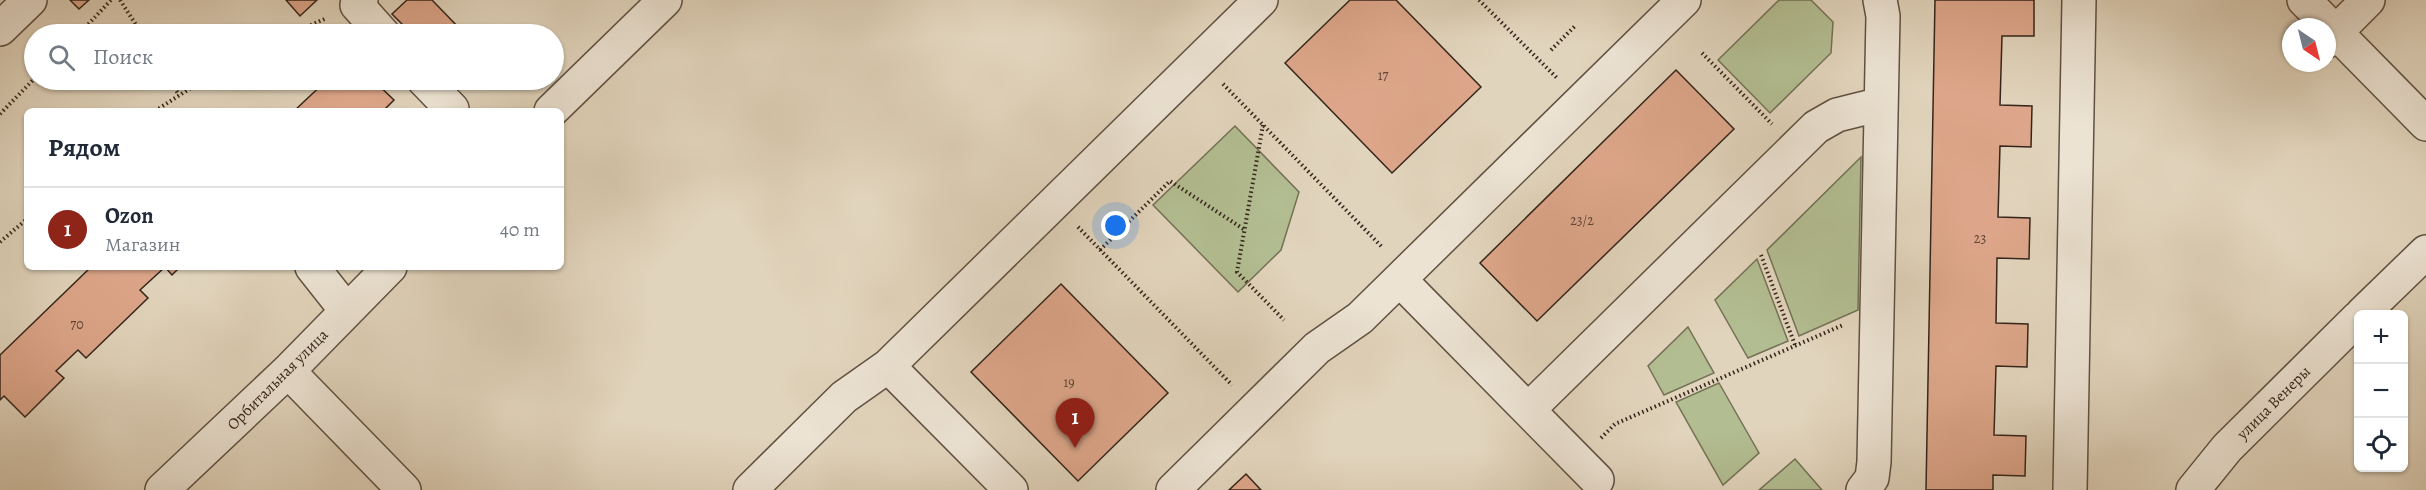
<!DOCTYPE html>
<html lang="ru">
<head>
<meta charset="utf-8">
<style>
	body { margin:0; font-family:Alegreya,serif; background:#f6f6f7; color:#1f2937 }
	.controls { position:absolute; right:18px; bottom:18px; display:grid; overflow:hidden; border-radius:9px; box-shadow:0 2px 4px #0004 }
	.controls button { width:54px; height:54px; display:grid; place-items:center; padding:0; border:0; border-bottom:2px solid #e0e1e3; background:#fff; color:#1f2937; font:30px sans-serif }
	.compass { position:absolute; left:2282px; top:18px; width:54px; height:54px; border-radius:50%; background:#fff; box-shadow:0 2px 4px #0004; rotate:145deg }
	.you { position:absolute; left:1116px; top:226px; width:21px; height:21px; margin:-15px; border:4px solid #fff; border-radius:50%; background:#1a73e8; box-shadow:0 0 0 9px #1a73e833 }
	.badge { display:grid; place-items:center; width:39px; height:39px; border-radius:50%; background:#8f2418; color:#fff; font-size:20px; font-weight:700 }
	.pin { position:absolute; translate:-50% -50px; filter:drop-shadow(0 2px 3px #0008) }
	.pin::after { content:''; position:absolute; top:32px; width:21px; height:18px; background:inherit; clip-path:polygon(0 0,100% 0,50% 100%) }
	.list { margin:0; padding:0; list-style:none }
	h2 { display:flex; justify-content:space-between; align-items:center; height:78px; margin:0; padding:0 24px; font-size:26px }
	h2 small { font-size:20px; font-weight:400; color:#747a83 }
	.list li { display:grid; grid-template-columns:39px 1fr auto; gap:18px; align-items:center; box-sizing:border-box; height:84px; padding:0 24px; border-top:2px solid #e0e1e3 }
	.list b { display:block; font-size:22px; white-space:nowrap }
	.list p { margin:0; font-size:20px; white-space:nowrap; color:#747a83 }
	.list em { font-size:20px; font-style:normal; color:#747a83 }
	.icon { flex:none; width:33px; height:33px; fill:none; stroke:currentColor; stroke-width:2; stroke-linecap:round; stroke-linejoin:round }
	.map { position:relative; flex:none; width:2426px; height:490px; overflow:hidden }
	.search { position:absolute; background:#fff; box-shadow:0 2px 4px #0004; left:24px; top:24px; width:540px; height:66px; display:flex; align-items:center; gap:15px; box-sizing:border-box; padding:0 21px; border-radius:33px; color:#747a83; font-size:22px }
	.panel { position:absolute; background:#fff; box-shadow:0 2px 4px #0004; left:24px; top:108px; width:540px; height:162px; border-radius:9px }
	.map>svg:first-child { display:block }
	.green { fill:#b2bd91; stroke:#747156; stroke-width:1.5 }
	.building { fill:#dda68a; stroke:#35251a; stroke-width:1.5 }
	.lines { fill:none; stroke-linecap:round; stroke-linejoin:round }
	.minor-casing { stroke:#605142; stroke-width:36 }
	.path { stroke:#35251a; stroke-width:4; stroke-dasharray:1.5 3; stroke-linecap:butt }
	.minor { stroke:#ece3d3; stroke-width:33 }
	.labels { text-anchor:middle; stroke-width:6; stroke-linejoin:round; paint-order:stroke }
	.number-label { font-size:14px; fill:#5f4536 }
	.street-label { font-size:16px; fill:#35251a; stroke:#ece3d3 }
</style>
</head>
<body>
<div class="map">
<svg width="2426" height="490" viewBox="0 0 2426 490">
	<rect width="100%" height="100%" fill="#e1d4bc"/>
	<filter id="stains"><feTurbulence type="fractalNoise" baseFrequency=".00333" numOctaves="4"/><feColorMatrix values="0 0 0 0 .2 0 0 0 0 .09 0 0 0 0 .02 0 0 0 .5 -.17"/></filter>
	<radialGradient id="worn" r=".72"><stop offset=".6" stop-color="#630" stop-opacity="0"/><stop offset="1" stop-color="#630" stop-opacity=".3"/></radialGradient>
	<path class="green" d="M1779 0H1811L1833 22 1831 53 1770 113 1718 60Z
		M1235 126 1299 192 1281 250 1238 292 1153 205Z
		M1861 157 1858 310 1799 336 1767 250Z
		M1757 259 1788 341 1748 358 1715 300Z
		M1688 327 1714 373 1664 395 1648 366Z
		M1719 383 1759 453 1723 485 1676 402Z
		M1795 459 1822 490H1759Z"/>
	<path class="building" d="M70 0H89L79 9Z
		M286 0H317L300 16Z
		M407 0H432L461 30 456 34H412L392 14Z
		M1350 0H1396L1481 87 1392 173 1285 63Z
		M1935 0H2034V36H2002L2000 105 2032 106 2031 147 2000 146 1998 217 2030 218 2029 259 1997 258 1996 323 2028 324 2027 367 1996 366 1994 435 2026 436 2025 476 1993 475V490H1926Z
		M1676 70 1734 129 1537 321 1480 263Z
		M327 80H367L369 82 373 80 394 100 383 111H294Z
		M91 267H165L140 290 148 298 86 358 78 350 56 371 64 378 25 417 4 396 0 400V355Z
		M165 267H180L172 275Z
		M1061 284 1168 393 1078 481 971 372Z
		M1246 474 1261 490H1229Z"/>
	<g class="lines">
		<g class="minor-casing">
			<path id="minor" d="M361 0 357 5 383 34
				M2304 0 2426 124
				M0 29 30 0
				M2327 41 2368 0
				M424 80 452 109 450 111
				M551 111 665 0
				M312 267 346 310
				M1400 280 1597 480
				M2362 314 2426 252
				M888 366 1011 490
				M288 371 404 490
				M1528 410 1816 127 1837 115 1881 104
				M162 490 288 371 390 267
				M750 490 844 397 888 366 1261 0
				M1173 490 1317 348 1360 318 1684 0
				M1863 490 1872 478 1874 462 1883 16 1880 0
				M2070 490 2079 0
				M2193 490 2227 448 2358 318"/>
		</g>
		<path class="path" d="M120 0 142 34
			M1479 0 1557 78
			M79 34 111 0
			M290 34 327 18
			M1551 50 1576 25
			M1702 53 1772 124
			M169 80 179 95
			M1223 84 1383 248
			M155 111 203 80
			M0 114 34 79
			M1263 125 1237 272 1284 320
			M1078 227 1232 385
			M0 242 27 219
			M1100 250 1170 181 1245 230
			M1761 255 1795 345
			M1601 438 1615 424 1843 325"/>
		<use href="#minor" class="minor"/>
	</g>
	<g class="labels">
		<g class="number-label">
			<text x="1383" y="80">17</text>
			<text x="1582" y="225">23/2</text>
			<text x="1980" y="243">23</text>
			<text x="77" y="329">70</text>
			<text x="1069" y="387">19</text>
		</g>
		<g class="street-label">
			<text transform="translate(277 379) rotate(-45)" y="6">Орбитальная улица</text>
			<text transform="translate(2273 402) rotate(-45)" y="6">улица Венеры</text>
		</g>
	</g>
	<rect width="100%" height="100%" filter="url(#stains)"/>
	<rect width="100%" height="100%" fill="url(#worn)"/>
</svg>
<div class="controls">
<button>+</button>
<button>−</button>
<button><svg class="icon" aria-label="locate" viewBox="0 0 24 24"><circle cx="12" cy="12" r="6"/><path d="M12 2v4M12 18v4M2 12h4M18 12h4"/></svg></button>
</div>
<svg class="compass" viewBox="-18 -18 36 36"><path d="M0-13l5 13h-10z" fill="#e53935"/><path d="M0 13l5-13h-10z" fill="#747a83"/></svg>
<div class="you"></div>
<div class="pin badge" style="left:1075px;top:448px">1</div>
<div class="search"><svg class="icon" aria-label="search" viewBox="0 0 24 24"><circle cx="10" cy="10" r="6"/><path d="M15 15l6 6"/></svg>Поиск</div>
<section class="panel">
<h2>Рядом<small></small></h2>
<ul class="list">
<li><span class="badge">1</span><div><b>Ozon</b><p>Магазин</p></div><em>40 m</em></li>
</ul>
</section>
</div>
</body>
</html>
